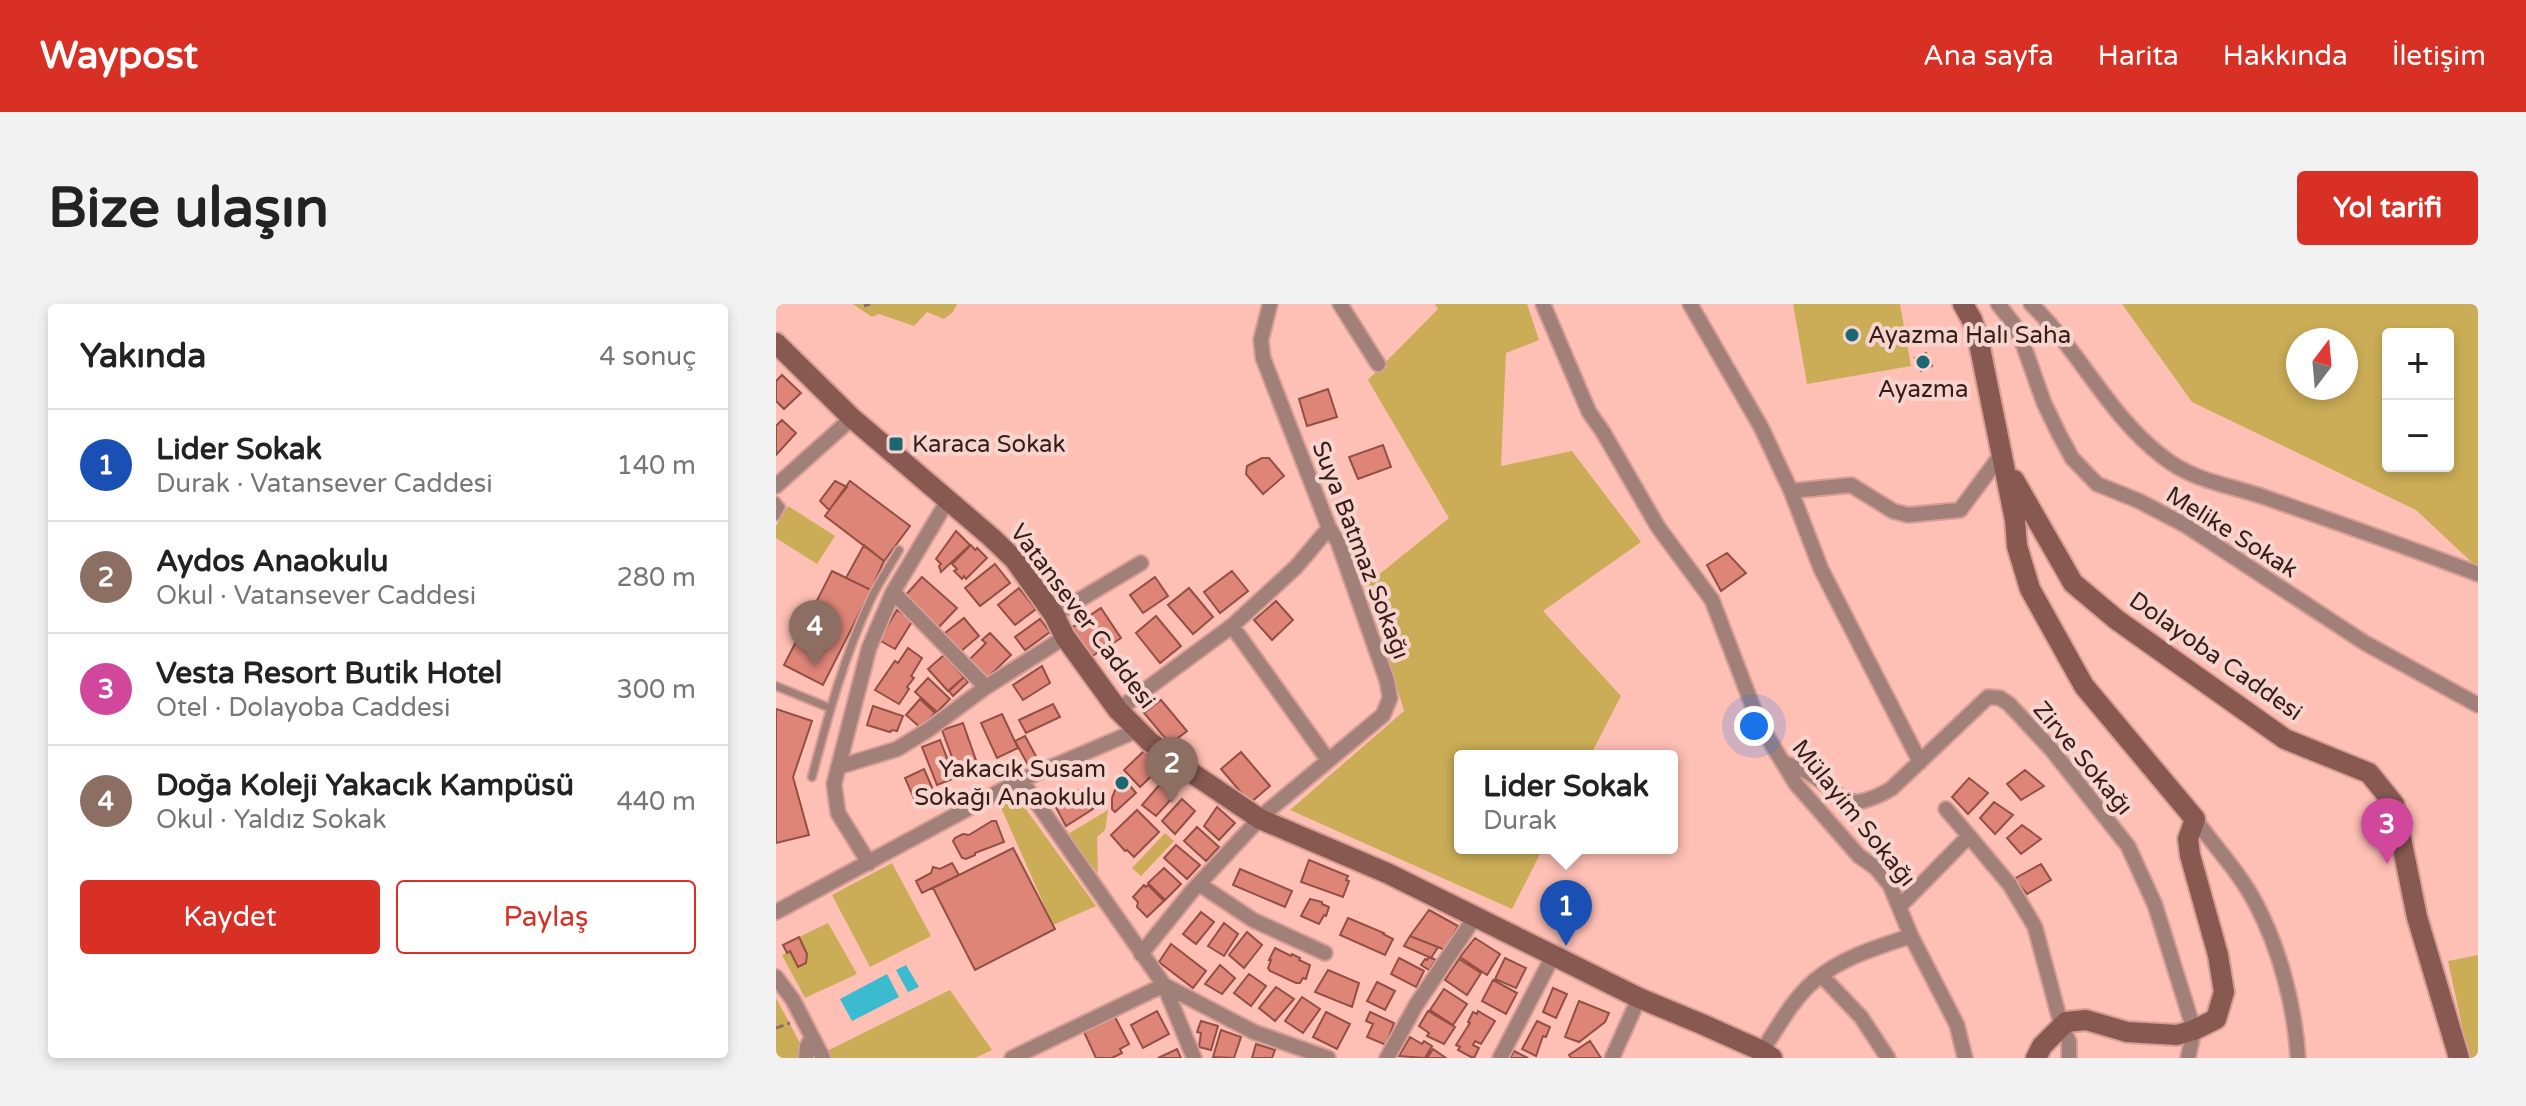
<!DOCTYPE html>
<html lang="tr">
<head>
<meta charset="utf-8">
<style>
	body { margin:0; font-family:"Varela Round",sans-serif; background:#f2f2f2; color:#222 }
	.controls { position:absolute; right:24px; top:24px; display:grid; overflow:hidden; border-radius:8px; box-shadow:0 4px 12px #0003 }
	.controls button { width:72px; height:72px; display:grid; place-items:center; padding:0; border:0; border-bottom:2px solid #e0e0e0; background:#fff; color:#222; font:40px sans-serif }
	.compass { position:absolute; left:1510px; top:24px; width:72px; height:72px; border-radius:50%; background:#fff; box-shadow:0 4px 12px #0003; rotate:16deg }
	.you { position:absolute; left:978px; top:422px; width:28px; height:28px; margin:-20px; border:6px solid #fff; border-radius:50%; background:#1a73e8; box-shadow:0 0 0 12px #1a73e833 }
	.badge { display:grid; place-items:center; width:52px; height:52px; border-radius:50%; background:#d93025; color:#fff; font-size:26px; font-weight:700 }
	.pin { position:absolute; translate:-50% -66px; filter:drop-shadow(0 2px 4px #0008) }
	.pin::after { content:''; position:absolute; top:42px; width:28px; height:24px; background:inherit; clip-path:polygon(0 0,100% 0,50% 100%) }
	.popup { position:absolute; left:678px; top:446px; width:224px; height:104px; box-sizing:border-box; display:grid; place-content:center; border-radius:8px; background:#fff; filter:drop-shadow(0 2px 6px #0005); font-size:26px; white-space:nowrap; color:#767676 }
	.popup b { font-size:30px; color:#222 }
	.popup::after { content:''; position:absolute; left:50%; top:100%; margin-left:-16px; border:16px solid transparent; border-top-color:#fff }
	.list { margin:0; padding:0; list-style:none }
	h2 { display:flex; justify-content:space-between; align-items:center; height:104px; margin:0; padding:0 32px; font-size:34px }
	h2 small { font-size:26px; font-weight:400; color:#767676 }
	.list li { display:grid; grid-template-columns:52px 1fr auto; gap:24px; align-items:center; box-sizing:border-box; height:112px; padding:0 32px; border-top:2px solid #e0e0e0 }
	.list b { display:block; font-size:30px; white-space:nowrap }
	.list p { margin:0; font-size:26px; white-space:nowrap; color:#767676 }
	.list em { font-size:26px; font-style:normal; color:#767676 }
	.actions { display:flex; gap:16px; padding:24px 32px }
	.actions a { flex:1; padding:18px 0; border:2px solid #d93025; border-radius:8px; text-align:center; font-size:28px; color:#d93025 }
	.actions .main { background:#d93025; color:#fff }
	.map { position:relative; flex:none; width:1702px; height:754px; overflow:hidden; border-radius:8px }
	header { display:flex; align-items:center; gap:48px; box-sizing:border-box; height:112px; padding:0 40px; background:#d93025; color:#fff }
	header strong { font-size:38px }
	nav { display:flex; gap:44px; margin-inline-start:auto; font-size:28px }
	.intro { display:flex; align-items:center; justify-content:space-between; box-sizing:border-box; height:192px; padding:0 48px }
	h1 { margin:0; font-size:56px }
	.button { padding:20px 36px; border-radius:8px; background:#d93025; color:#fff; font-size:28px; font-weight:700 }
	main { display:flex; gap:48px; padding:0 48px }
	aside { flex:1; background:#fff; border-radius:8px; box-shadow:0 4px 12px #0003 }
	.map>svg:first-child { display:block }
	.green { fill:#cbad57; fill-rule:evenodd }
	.water { fill:#3abbcf }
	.building { fill:#de8577; stroke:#934f44; stroke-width:2 }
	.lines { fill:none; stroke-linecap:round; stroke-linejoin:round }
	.lane-casing { stroke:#d79e95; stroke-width:11 }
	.street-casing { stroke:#d79e95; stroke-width:18 }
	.secondary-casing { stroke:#d79e95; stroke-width:24 }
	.path { stroke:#956861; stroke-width:3; stroke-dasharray:8 4; stroke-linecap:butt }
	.lane { stroke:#a1807a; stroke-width:7 }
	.street { stroke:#a1807a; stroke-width:14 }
	.secondary { stroke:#875951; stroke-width:20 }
	.poi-dot { fill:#1d6772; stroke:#f6d5cf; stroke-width:3 }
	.labels { text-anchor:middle; stroke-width:8; stroke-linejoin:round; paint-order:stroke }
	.poi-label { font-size:24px; fill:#391c18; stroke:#f6d5cf; text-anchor:start }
	.street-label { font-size:24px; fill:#391c18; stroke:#f6d5cf }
</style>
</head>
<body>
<header>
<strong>Waypost</strong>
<nav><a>Ana sayfa</a><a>Harita</a><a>Hakkında</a><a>İletişim</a></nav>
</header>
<div class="intro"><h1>Bize ulaşın</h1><a class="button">Yol tarifi</a></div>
<main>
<aside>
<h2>Yakında<small>4 sonuç</small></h2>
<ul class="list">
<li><span class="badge" style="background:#1a4fb4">1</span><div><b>Lider Sokak</b><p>Durak · Vatansever Caddesi</p></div><em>140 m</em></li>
<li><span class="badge" style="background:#8d6e63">2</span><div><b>Aydos Anaokulu</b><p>Okul · Vatansever Caddesi</p></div><em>280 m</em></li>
<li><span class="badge" style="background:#d1479c">3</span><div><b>Vesta Resort Butik Hotel</b><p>Otel · Dolayoba Caddesi</p></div><em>300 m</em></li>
<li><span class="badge" style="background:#8d6e63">4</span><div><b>Doğa Koleji Yakacık Kampüsü</b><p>Okul · Yaldız Sokak</p></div><em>440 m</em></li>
</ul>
<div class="actions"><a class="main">Kaydet</a><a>Paylaş</a></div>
</aside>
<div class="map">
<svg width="1702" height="754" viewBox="0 0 1702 754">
	<rect width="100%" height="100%" fill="#febfb4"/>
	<path class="green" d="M77 0H181L177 8 168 15 151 8 138 22 103 10 96 13Z
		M659 0H751L763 36 730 49 725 162 796 147 865 238 767 307 845 392 814 452H684V544H767L736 605 514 506 628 407 590 281 673 214 592 76 662 5Z
		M1017 0H1124L1135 62 1031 80Z
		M1346 0H1702V264L1640 206 1416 98ZM1612 30H1672V162H1612ZM1522 36H1570V84H1522Z
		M12 202 59 232 41 260 0 234V222Z
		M241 493 320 602 277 621 223 499Z
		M332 506 329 526 321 533 322 569 310 556 292 530Z
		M389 529 398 537 365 572 356 564Z
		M116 559 155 632 94 663 56 591Z
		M52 619 81 670 29 694 6 651 14 647 22 663 30 659 31 650 23 633Z
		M1702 651V754H1693L1672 657Z
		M174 686 216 746 199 754H53L49 748Z
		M0 694 25 741 24 754H0Z"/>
	<path class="water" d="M130 661 143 683 132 688 120 666Z
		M111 670 123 693 76 717 64 695Z"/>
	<path class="building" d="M1150 49 1156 62 1145 67 1139 54Z
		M6 71 25 89 8 105 0 97V77Z
		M552 85 561 113 531 122 523 95Z
		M6 116 20 129 0 151V122Z
		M607 141 615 163 582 175 573 153Z
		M486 154H493L508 172 487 190 470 170 471 162Z
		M59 177 71 183 53 206 44 197Z
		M74 177 134 222 108 257 49 212Z
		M180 227 194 241 165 268 163 262 165 260 160 255Z
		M88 241 108 257 95 286 70 274Z
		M195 241 199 246 201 244 211 254 190 275 188 272 186 275 178 267 181 265 176 260Z
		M951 249 970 269 945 287 931 261Z
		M219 260 234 279 204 302 189 284Z
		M56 267 95 286 47 381 8 361Z
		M456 267 472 287 444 309 428 288Z
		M146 273 181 304 161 325 127 294Z
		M379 273 392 292 367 309 354 291Z
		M243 284 260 305 239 321 222 301Z
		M413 284 437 313 417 330 392 301Z
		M500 297 517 316 496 336 478 316Z
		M325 304 345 334 315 353 295 324Z
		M121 306 137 316 119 345 103 336Z
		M380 312 405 342 384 359 360 329Z
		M188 314 203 332 184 348 169 329Z
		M264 315 274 328 249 346 239 333Z
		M214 329 235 351 208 377 190 359 210 339 206 336Z
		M132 344 146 354 137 369 135 372 138 374 131 383 133 385 123 400 99 386 119 357 122 359Z
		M168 351 188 373 172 387 152 365Z
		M266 362 274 379 247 396 237 381Z
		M188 373 192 378 177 392 173 387Z
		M152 374 174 395 161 408 139 388Z
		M144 395 159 409 145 424 130 411Z
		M385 396 411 427 394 440 368 409Z
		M277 400 284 413 250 429 243 416Z
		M97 402 127 412 121 427 116 426 114 428 91 421Z
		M0 405 36 417 17 473 33 531 0 539Z
		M226 410 242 444 221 454 205 419Z
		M187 419 203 465 183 472 166 426Z
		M249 432 262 456 252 461 239 437Z
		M164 436 179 474 161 481 146 443Z
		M368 447 384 464 364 483 348 466Z
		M465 448 494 482 474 499 445 465Z
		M148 465 158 488 139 497 129 474Z
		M1249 466 1268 482 1245 496 1231 480Z
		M345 471 360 489 339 508 336 505V494Z
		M1193 474 1212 489 1192 510 1176 493Z
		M386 478 400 490 380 512 366 501Z
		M303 486 317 505 290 522 278 500Z
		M406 495 419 507 399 530 386 517Z
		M1218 498 1237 511 1219 530 1204 514Z
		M441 503 459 519 443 536 428 522Z
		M361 506 383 528 358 553 351 546 349 547 335 531Z
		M216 517H220L228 538 199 549V551L190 555 186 554 177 537 179 534 187 530 193 531Z
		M1246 521 1265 535 1245 550 1231 534Z
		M421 523 443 543 430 557 408 537Z
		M400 541 424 561 411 575 388 554Z
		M237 544 279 625 199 666 157 584Z
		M533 556 572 572 570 576 573 577 567 593 525 578Z
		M176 559 183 571 146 589 140 577 155 569 157 563 164 565Z
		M1265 560 1275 576 1251 590 1238 575Z
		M388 564 405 580 389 596 372 579Z
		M464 565 516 587 509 603 457 581Z
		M368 581 370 583 372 581 388 597 371 613 361 603 362 598 357 593Z
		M534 595 546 598V600L553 603 550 612 548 611 543 620 525 612Z
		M653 606 682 622 669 646 634 632Z
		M425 608 438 618 420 640 407 630Z
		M572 614 608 629 607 630 617 635 609 651 564 631Z
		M448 619 462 630 448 652 432 642Z
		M471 628 486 641 468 664 453 651Z
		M634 632 662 643 655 654 628 642Z
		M23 633 31 650 30 659 22 663 14 647 11 649 7 641Z
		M699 634 724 650 711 671 684 653Z
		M395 640 430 667 417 684 383 658Z
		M499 644 515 652 516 650 524 654 523 656 534 661 530 675 527 674 524 679H520L494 667 492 664 495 656H493Z
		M653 653 660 656 653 666 645 661 649 655 651 656Z
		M623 654 648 667 640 683 615 670Z
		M729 654 750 664 740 684 719 675Z
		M683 655 705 669 691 691 669 676Z
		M444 661 459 674 446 690 429 680Z
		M552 666 583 679 576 703 539 688Z
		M473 670 490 682 475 702 458 689Z
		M717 676 741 689 730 710 706 697Z
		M601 678 619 687 609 706 591 697Z
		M500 683 518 695 499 717 483 704Z
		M777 684 791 690 780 714 767 708Z
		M668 685 691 700 677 721 654 706Z
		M526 693 544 705 527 729 509 717Z
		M803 697 833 709 829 718 803 738 789 733Z
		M381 707 393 730 367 744 355 721Z
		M652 707 679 723 668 740 651 732 653 729 643 722Z
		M702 707 719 717 705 740 699 737 697 741 703 744 698 754 695 753 682 746 684 743 680 741 694 719 692 718 697 708 701 710Z
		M550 708 574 720 561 745 537 733Z
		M594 708 618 719 610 741 591 733 597 720 590 717Z
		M339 713 353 740 344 745 346 749 336 754H320L308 728Z
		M425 717 442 722 435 746 423 743 425 729 421 728Z
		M761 717 774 723 770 733 767 732 760 752 746 745Z
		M445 726 465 733 458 754 437 753Z
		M634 733 646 740 648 737 656 742 649 754 623 752Z
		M814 737 825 754H795L793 751Z
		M480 740 499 746 496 754H476Z
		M401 745 405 754H382Z
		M657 745 670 754H651Z
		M738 747 752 754H734Z"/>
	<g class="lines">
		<g class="lane-casing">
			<path id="lane" d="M0 197 5 203 0 212
				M0 382 54 404
				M36 473C52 412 68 352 95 295 103 278 114 262 123 246"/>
		</g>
		<g class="street-casing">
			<path id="street" d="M564 0 602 60
				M767 0 813 108 827 128 882 223 936 296 982 416 998 444 1020 480 1083 552 1100 564 1114 581 1135 632 1181 721 1189 754
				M914 0 985 123 1015 187 1045 265 1144 458
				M1222 0 1237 19 1246 37 1268 99 1283 130 1296 154 1321 180 1363 197 1409 221 1589 339 1702 401
				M1255 0C1304 47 1332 111 1387 153 1417 177 1453 181 1488 193 1560 218 1631 243 1702 270
				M0 182 76 114
				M1015 187 1075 181 1117 207 1132 211 1184 206 1225 151
				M117 288 210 383
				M278 311 365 259
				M456 322 552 456
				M342 406 456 322 520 263 553 224
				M1008 459C1015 462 1024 464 1031 468 1070 490 1065 513 1115 485L1212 393 1224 394 1233 400 1275 445 1352 542 1379 601 1418 726 1412 754
				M62 463 121 445 152 426 210 383 289 333
				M245 476 388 681 418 754
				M1170 505 1193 532
				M1419 515C1439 543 1464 569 1480 600 1504 645 1519 704 1522 754
				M93 559 62 509 58 480 93 344 117 288 172 196
				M423 580 477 616 549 649
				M1124 602 1193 532 1234 581 1259 623 1285 720 1293 738V754
				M0 608 245 476 362 426
				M365 650 416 587 487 511 607 411 614 394 611 377 562 238 553 224 487 54 485 36 494 0
				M1046 672 1085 713 1112 754
				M0 673 17 696 47 754
				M986 747C1002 723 1016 696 1038 677 1066 653 1102 643 1135 632
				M30 754 31 743 36 733
				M236 754 388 681 478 728 552 754
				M611 754 640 701 699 613
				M724 754 777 652
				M836 754 863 694"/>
		</g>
		<g class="secondary-casing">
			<path id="secondary" d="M1187 0 1196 16 1202 34 1239 216 1241 242 1254 285 1308 382 1419 515 1412 535 1414 551 1442 651 1448 688 1440 715 1418 726 1401 731 1351 728 1310 716 1290 718 1266 742 1260 754
				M0 39 76 114 215 233 238 255 278 311 289 333 342 406 374 438 416 469 484 515 611 569 863 694 928 721 986 747 996 754
				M1238 176 1297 279 1341 316 1509 435 1593 469 1618 500 1641 613 1683 754"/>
		</g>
		<path class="path" d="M88 2 94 0
			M0 724 14 719"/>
		<use href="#lane" class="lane"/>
		<use href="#street" class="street"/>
		<use href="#secondary" class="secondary"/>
	</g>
	<g class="poi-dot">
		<circle cx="1076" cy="31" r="8"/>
		<circle cx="1147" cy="58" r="8"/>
		<rect x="112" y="132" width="16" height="16" rx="4"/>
		<circle cx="346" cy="479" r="8"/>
	</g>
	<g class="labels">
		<g class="poi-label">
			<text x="1092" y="39">Ayazma Halı Saha</text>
			<text x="1147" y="93" text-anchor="middle">Ayazma</text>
			<text x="136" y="148">Karaca Sokak</text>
			<text x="330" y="473" text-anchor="end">Yakacık Susam<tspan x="330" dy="28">Sokağı Anaokulu</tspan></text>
		</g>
		<g class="street-label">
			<text transform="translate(1456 228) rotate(32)" y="8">Melike Sokak</text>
			<text transform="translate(585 246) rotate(69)" y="8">Suya Batmaz Sokağı</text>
			<text transform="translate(307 312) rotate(53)" y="8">Vatansever Caddesi</text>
			<text transform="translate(1440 352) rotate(35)" y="8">Dolayoba Caddesi</text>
			<text transform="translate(1307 454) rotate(50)" y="8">Zirve Sokağı</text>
			<text transform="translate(1078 509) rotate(51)" y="8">Mülayim Sokağı</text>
		</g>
	</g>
</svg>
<div class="controls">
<button>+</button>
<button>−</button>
</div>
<svg class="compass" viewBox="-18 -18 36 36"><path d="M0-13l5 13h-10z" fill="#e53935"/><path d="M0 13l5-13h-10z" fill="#767676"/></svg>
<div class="you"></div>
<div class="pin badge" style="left:790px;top:642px;background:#1a4fb4">1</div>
<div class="popup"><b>Lider Sokak</b>Durak</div>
<div class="pin badge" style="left:396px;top:499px;background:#8d6e63">2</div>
<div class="pin badge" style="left:1611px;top:560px;background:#d1479c">3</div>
<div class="pin badge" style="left:39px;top:362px;background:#8d6e63">4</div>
</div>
</main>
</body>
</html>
